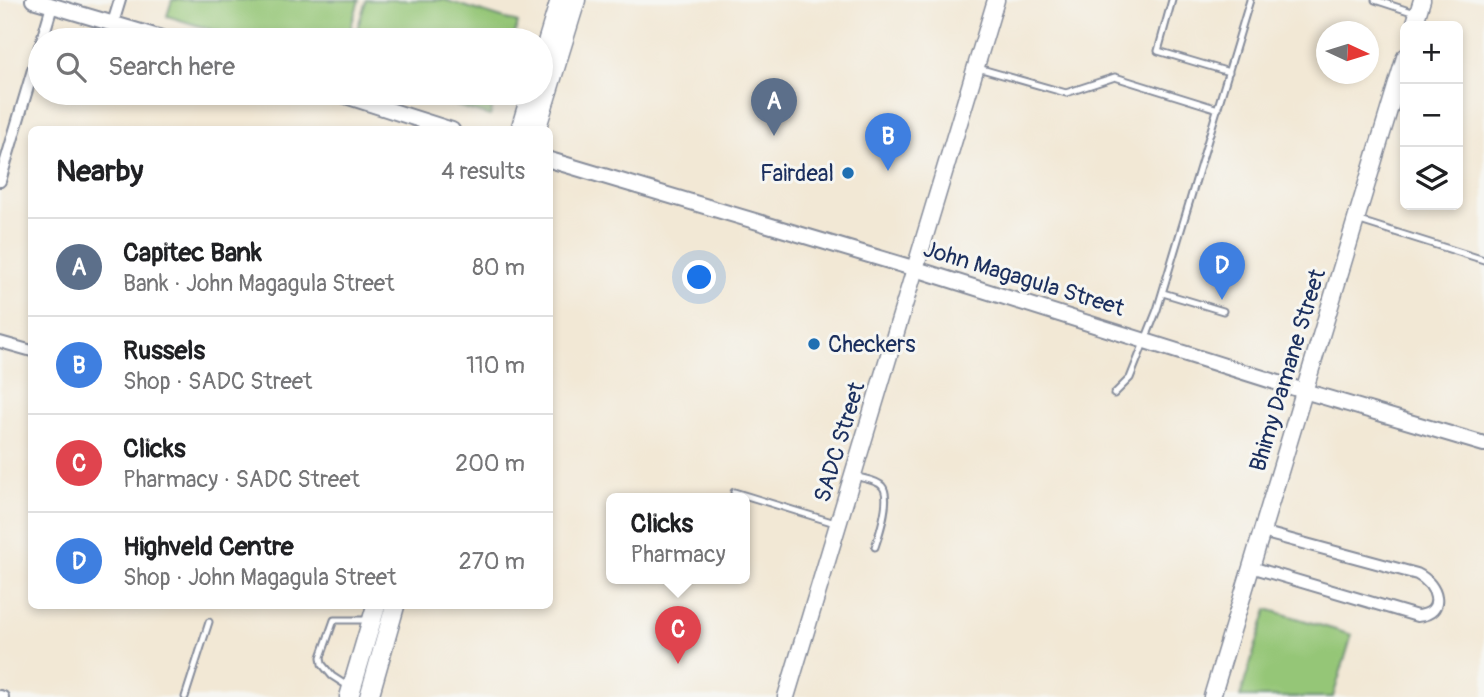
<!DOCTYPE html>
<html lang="en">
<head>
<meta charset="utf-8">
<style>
	body { margin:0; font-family:Pangolin,sans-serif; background:#f2f2f2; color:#202124 }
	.controls { position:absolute; right:21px; top:21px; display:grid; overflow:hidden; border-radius:10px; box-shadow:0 4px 10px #0003 }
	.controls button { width:63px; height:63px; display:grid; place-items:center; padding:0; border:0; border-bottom:2px solid #e0e0e0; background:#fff; color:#202124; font:35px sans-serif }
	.compass { position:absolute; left:1316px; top:21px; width:63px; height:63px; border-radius:50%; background:#fff; box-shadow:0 4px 10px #0003; rotate:94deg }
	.you { position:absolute; left:700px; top:278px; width:24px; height:24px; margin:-18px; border:5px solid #fff; border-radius:50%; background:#1a73e8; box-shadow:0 0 0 10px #1a73e833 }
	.badge { display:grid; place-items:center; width:46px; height:46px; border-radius:50%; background:#0b8043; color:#fff; font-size:23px; font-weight:700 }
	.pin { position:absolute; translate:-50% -58px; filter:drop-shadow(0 2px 4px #0008) }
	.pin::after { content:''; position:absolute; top:37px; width:24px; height:21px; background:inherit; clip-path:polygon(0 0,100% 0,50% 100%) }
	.popup { position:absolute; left:606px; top:493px; width:144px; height:91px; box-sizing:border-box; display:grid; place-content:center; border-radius:10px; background:#fff; filter:drop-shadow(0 2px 5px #0005); font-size:23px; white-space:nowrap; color:#757577 }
	.popup b { font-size:26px; color:#202124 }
	.popup::after { content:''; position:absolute; left:50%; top:100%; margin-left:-14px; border:14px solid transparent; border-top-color:#fff }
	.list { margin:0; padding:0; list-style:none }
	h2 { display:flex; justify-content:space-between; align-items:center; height:91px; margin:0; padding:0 28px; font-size:30px }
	h2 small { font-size:23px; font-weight:400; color:#757577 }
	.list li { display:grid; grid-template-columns:46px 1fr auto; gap:21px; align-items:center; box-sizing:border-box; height:98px; padding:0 28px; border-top:2px solid #e0e0e0 }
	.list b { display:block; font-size:26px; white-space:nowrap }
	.list p { margin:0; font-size:23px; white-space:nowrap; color:#757577 }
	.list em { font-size:23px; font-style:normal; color:#757577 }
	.icon { flex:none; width:38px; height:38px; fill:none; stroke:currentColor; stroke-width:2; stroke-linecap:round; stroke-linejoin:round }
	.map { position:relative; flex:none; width:1484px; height:697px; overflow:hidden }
	.search { position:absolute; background:#fff; box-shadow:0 4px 10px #0003; left:28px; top:28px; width:525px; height:77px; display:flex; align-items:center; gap:18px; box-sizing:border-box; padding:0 24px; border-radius:38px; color:#757577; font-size:26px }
	.panel { position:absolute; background:#fff; box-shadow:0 4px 10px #0003; left:28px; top:126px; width:525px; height:483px; border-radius:10px }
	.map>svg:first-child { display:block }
	.green { fill:#95c677; stroke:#587a6a; stroke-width:2 }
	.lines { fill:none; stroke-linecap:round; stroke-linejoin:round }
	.service-casing { stroke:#868c9a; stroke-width:9 }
	.minor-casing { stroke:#868c9a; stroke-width:14 }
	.tertiary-casing { stroke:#868c9a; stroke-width:18 }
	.secondary-casing { stroke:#868c9a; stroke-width:19 }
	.trunk-casing { stroke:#868c9a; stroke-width:21 }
	.service { stroke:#fff; stroke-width:5 }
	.minor { stroke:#fff; stroke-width:10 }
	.tertiary { stroke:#fff; stroke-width:14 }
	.secondary { stroke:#fff; stroke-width:16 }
	.trunk { stroke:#fff; stroke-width:18 }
	.poi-dot { fill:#1f6fb2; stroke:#f6f6f2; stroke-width:2.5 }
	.labels { text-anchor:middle; stroke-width:6; stroke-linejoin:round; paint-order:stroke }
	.poi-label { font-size:23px; fill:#1b2f5e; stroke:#f6f6f2; text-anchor:end }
	.street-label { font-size:23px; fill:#1b2f5e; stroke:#f6f6f2 }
</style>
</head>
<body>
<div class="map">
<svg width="1484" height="697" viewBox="0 0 1484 697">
	<rect width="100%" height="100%" fill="#f6f6f2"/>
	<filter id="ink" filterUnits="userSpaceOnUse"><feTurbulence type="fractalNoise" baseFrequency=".0143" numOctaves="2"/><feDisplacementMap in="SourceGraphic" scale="14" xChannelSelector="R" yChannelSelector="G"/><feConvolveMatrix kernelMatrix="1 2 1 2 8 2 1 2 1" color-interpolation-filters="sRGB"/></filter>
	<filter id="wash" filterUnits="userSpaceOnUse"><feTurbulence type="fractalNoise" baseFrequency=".00686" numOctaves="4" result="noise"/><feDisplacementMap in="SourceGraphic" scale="28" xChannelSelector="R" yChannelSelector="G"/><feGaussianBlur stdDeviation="1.57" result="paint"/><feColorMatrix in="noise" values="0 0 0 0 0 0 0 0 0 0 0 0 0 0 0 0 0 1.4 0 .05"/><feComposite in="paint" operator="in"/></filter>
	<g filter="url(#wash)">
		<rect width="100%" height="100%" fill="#f2e8d5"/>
		<path class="green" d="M172 0H359L347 40H245L167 16Z
			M366 0H445L518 23 513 40H354Z
			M414 93H497L490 116Z
			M1267 609 1352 635 1333 697H1240Z"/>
	</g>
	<g filter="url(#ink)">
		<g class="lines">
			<g class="service-casing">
				<path id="service" d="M1172 0 1158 51 1229 72
					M1375 0 1415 13
					M978 68 1066 93 1115 77 1218 109
					M1357 220 1484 260
					M1163 293 1223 311
					M1114 394 1130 378 1157 310 1250 0
					M856 476C863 479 877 480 882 486 892 497 879 535 875 547
					M734 492 835 523
					M349 687 332 676 322 664 321 657 334 620H367
					M185 697 209 622"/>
			</g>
			<g class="minor-casing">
				<path id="minor" d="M113 23 120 0
					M42 40 52 6
					M0 181 40 46
					M0 342 32 351
					M1251 567 1417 616C1447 614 1438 584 1417 574L1262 532
					M0 696 3 697"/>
			</g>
			<g class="tertiary-casing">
				<path id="tertiary" d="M33 0 168 40
					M336 93 452 130
					M550 160 916 269 1304 391 1484 444"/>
			</g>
			<g class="secondary-casing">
				<path id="secondary" d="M1414 26 1422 0
					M786 697 996 0
					M1212 697 1405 57"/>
			</g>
			<g class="trunk-casing">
				<path id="trunk" d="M541 62 560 0
					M520 130 531 93
					M536 130 576 0
					M349 697 376 606
					M369 697 395 606"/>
			</g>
			<use href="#service" class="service"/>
			<use href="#minor" class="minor"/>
			<use href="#tertiary" class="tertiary"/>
			<use href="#secondary" class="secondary"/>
			<use href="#trunk" class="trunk"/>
		</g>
	</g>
	<g class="poi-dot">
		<circle cx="848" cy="173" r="7"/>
		<circle cx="814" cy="344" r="7"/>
	</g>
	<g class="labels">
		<g class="poi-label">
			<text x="834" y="181">Fairdeal</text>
			<text x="828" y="352" text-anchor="start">Checkers</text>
		</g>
		<g class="street-label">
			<text transform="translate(1024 278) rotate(17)" y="8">John Magagula Street</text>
			<text transform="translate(1287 370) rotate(-73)" y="8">Bhimy Damane Street</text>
			<text transform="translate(839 442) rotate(-73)" y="8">SADC Street</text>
		</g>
	</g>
</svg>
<div class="controls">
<button>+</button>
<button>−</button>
<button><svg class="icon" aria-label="layers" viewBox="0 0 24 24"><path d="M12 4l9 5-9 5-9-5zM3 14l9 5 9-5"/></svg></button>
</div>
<svg class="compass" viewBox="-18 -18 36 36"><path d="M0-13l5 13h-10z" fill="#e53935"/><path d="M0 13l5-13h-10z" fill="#757577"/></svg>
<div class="you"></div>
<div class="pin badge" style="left:774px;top:136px;background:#5c6f8a">A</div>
<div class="pin badge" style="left:888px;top:171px;background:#3f7fe0">B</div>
<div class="pin badge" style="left:678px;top:664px;background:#e0444e">C</div>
<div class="popup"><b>Clicks</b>Pharmacy</div>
<div class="pin badge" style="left:1222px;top:300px;background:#3f7fe0">D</div>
<div class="search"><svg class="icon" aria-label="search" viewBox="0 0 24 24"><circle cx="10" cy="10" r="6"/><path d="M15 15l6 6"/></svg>Search here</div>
<section class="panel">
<h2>Nearby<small>4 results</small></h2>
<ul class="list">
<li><span class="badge" style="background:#5c6f8a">A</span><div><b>Capitec Bank</b><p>Bank · John Magagula Street</p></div><em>80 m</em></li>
<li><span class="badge" style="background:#3f7fe0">B</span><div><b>Russels</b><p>Shop · SADC Street</p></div><em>110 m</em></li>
<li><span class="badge" style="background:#e0444e">C</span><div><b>Clicks</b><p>Pharmacy · SADC Street</p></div><em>200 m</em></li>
<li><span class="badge" style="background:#3f7fe0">D</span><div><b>Highveld Centre</b><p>Shop · John Magagula Street</p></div><em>270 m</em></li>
</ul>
</section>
</div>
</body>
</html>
